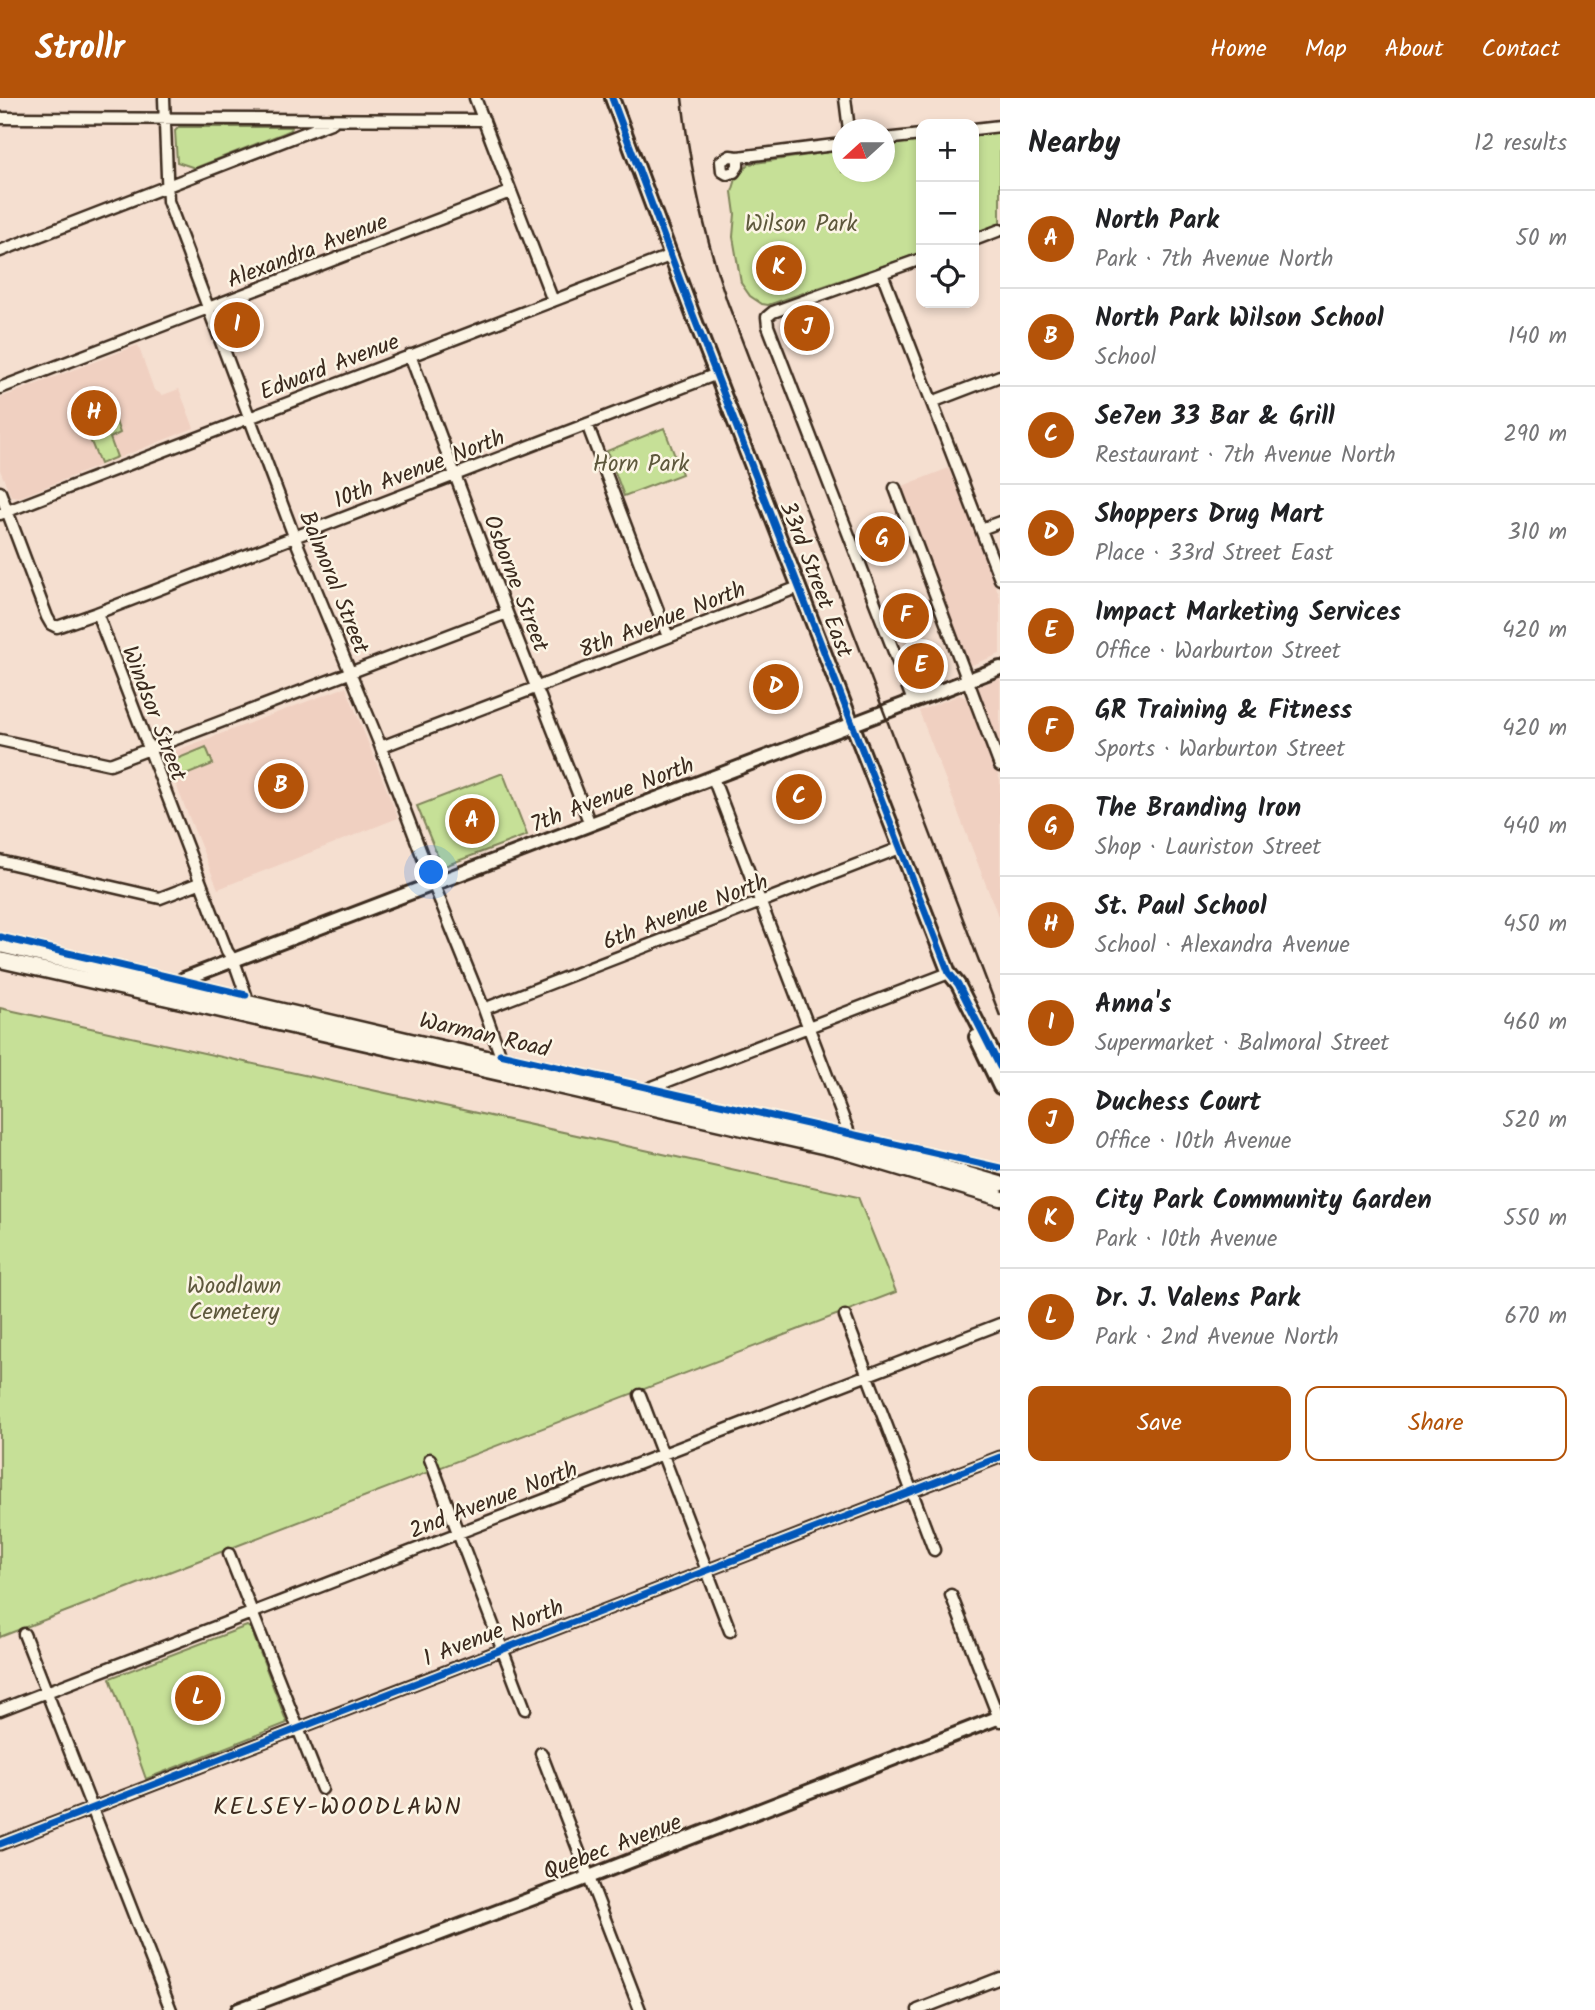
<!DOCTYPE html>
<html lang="en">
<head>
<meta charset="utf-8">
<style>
	body { margin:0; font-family:Kalam,sans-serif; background:#f2f2f2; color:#202124 }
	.controls { position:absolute; right:21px; top:21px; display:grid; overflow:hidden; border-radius:14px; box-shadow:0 4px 10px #0003 }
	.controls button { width:63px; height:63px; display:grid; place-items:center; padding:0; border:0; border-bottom:2px solid #e0e0e0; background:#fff; color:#202124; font:35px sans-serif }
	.compass { position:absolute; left:832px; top:21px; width:63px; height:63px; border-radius:50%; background:#fff; box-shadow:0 4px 10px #0003; rotate:249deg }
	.you { position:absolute; left:432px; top:775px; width:24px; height:24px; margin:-18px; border:5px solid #fff; border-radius:50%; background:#1a73e8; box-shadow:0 0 0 10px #1a73e833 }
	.badge { display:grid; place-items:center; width:46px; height:46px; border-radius:50%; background:#b45309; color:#fff; font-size:23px; font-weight:700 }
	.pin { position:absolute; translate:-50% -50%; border:4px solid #fff; box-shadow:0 2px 7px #0006 }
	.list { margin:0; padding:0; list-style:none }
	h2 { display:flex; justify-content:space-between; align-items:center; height:91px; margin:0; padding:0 28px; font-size:30px }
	h2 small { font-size:23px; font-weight:400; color:#757577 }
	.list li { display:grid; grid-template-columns:46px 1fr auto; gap:21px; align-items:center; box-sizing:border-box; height:98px; padding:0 28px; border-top:2px solid #e0e0e0 }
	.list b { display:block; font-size:26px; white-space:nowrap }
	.list p { margin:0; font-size:23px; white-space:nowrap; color:#757577 }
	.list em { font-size:23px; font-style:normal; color:#757577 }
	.actions { display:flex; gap:14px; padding:21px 28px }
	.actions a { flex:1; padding:16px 0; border:2px solid #b45309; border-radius:14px; text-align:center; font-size:24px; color:#b45309 }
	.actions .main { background:#b45309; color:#fff }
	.icon { flex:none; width:38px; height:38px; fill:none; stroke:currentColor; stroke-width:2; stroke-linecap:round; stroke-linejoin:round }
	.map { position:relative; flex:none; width:1000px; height:1912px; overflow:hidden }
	header { display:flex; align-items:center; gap:42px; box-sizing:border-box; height:98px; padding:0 35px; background:#b45309; color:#fff }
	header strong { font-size:33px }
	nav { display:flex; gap:38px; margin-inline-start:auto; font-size:24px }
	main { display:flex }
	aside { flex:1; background:#fff }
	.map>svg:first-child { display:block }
	.built { fill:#f0d0c1 }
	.green { fill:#c6e097; stroke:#80855a; stroke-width:2 }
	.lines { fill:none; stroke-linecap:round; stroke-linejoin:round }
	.minor-casing { stroke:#3b2a1e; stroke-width:15 }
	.tertiary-casing { stroke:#3b2a1e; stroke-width:18 }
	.secondary-casing { stroke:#3b2a1e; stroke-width:19 }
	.minor { stroke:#fcf5e5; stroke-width:10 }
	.tertiary { stroke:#fcf5e5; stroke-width:12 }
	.secondary { stroke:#fcf5e5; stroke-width:14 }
	.rail { stroke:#3b2a1e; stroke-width:2.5 }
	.cycleway-casing { stroke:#fcf5e5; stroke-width:11 }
	.cycleway { stroke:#0057b8; stroke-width:7 }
	.labels { text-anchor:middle; stroke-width:5; stroke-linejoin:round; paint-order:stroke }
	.park-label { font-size:23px; fill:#5e583c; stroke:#fcf5e5 }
	.street-label { font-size:23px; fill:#3b2a1e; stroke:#fcf5e5 }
	.neighbourhood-label { font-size:24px; letter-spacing:2px; fill:#3b2a1e; stroke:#fcf5e5 }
</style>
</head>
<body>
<header>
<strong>Strollr</strong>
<nav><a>Home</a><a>Map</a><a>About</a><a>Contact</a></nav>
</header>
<main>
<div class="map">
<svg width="1000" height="1912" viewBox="0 0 1000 1912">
	<rect width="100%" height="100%" fill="#f5dfd0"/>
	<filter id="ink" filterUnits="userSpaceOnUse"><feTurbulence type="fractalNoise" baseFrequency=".0143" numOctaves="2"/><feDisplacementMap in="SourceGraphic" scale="14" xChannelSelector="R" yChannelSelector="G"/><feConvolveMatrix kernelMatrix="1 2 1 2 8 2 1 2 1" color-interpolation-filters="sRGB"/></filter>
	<g filter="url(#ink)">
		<path class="built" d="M138 247 154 292 163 297 179 291 194 330 20 399 11 398 0 372V300Z
			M949 370 1000 499V556L969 568 900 389Z
			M1000 580V650L977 589Z
			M346 589 398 720 218 791 164 657Z
			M959 597 969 601 1000 682V823L919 613Z"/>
		<path class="green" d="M179 29H292L291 32 284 35 195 70 177 64 175 33Z
			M1000 34V126L974 135V37Z
			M921 43V155L768 207 762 206 750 198 741 185 733 139 735 116 732 94 736 81 749 66 842 52V74H884L885 47Z
			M114 318 120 335 110 340 117 359 100 366 85 329Z
			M664 330 682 376 624 398 607 353Z
			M206 649 213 666 181 679 174 662Z
			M503 675 527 737 442 769 417 708Z
			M0 910 858 1099 896 1194 0 1539Z
			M247 1528 251 1531 287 1625 146 1681 110 1580Z"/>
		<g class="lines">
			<g class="minor-casing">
				<path id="minor" d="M164 0 168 103 294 438 378 642 425 765 484 911 500 956V967
					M475 0 553 203
					M845 0 849 32
					M0 20 484 22
					M974 31 1000 28
					M884 41 921 37
					M738 59V68L734 74 727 76 722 73 721 63 730 58 738 59 842 46
					M974 142 1000 132
					M0 153 333 24
					M882 175 1000 481
					M410 257 507 515 590 726
					M0 290 510 94
					M932 304 1000 278
					M587 326 668 539
					M895 390 1000 668
					M0 394 47 519 51 526 57 529 97 515 717 276
					M0 416 672 157
					M981 431 1000 424
					M97 515 227 853 234 863 246 897 244 903
					M913 603 768 228 767 219 773 214 921 161
					M0 642 110 666 507 515
					M381 649 799 489
					M713 680 849 1035 847 1042
					M0 763 160 800 199 785
					M484 911 900 750
					M642 993 949 875
					M845 1218 934 1452
					M640 1297 730 1533
					M430 1361 525 1611
					M229 1456 322 1691
					M951 1497 1000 1623
					M24 1536 171 1912
					M0 1612 1000 1226
					M541 1655 640 1912
					M0 1746 1000 1359
					M918 1912 1000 1880"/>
			</g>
			<g class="tertiary-casing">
				<path id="tertiary" d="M612 0 693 217 949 875 958 886 1000 969
					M171 893 175 887 184 881 1000 570
					M976 939 1000 989
					M238 1912 589 1779 1000 1619"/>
			</g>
			<g class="secondary-casing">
				<path id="secondary" d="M0 847 419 945 773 1024 847 1042 1000 1086
					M0 862 840 1052 1000 1100"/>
			</g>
			<use href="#minor" class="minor"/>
			<use href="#tertiary" class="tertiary"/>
			<use href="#secondary" class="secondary"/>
			<path class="rail" d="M682 0C690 70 704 137 727 203L1000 918"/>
			<g class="cycleway-casing">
				<path id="cycleway" d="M612 0 693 217 949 875 958 886 1000 969
					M0 839 246 897
					M500 956 1000 1070
					M0 1746 1000 1359"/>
			</g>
			<use href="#cycleway" class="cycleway"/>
		</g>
	</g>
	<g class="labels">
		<g class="park-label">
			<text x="801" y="133">Wilson Park</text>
			<text x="641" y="373">Horn Park</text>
			<text x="234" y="1195">Woodlawn<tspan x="234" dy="26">Cemetery</tspan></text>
		</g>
		<g class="street-label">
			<text transform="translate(307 152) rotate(-21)" y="8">Alexandra Avenue</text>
			<text transform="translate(329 268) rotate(-21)" y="8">Edward Avenue</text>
			<text transform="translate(419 370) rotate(-21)" y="8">10th Avenue North</text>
			<text transform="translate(817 481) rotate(69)" y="8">33rd Street East</text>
			<text transform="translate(335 484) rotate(68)" y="8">Balmoral Street</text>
			<text transform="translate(517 485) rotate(69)" y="8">Osborne Street</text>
			<text transform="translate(662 521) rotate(-21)" y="8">8th Avenue North</text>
			<text transform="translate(155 615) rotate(69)" y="8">Windsor Street</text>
			<text transform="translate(612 696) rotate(-21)" y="8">7th Avenue North</text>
			<text transform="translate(685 813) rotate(-21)" y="8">6th Avenue North</text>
			<text transform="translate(485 936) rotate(13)" y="8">Warman Road</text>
			<text transform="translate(493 1401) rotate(-21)" y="8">2nd Avenue North</text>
			<text transform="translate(493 1534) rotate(-21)" y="8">1 Avenue North</text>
			<text transform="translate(612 1748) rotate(-21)" y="8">Quebec Avenue</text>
		</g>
		<g class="neighbourhood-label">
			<text x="338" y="1716">KELSEY-WOODLAWN</text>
		</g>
	</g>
</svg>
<div class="controls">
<button>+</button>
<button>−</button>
<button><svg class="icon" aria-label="locate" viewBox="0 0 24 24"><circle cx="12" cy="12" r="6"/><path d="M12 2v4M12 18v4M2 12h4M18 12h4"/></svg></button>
</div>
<svg class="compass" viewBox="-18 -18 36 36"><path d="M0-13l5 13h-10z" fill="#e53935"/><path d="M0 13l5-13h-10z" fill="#757577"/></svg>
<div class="you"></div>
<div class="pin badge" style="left:472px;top:723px">A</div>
<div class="pin badge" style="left:281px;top:688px">B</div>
<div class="pin badge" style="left:799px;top:699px">C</div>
<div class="pin badge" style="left:776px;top:589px">D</div>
<div class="pin badge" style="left:921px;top:568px">E</div>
<div class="pin badge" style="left:906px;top:518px">F</div>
<div class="pin badge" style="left:882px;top:441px">G</div>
<div class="pin badge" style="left:94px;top:315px">H</div>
<div class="pin badge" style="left:237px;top:227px">I</div>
<div class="pin badge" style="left:807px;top:230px">J</div>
<div class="pin badge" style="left:779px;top:170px">K</div>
<div class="pin badge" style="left:198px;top:1600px">L</div>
</div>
<aside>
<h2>Nearby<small>12 results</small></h2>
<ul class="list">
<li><span class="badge">A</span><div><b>North Park</b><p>Park · 7th Avenue North</p></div><em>50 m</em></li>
<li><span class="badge">B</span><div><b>North Park Wilson School</b><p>School</p></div><em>140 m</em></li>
<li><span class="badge">C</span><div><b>Se7en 33 Bar &amp; Grill</b><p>Restaurant · 7th Avenue North</p></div><em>290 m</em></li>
<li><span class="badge">D</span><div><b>Shoppers Drug Mart</b><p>Place · 33rd Street East</p></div><em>310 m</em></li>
<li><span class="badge">E</span><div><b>Impact Marketing Services</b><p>Office · Warburton Street</p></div><em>420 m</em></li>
<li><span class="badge">F</span><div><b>GR Training &amp; Fitness</b><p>Sports · Warburton Street</p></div><em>420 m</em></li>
<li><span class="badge">G</span><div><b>The Branding Iron</b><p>Shop · Lauriston Street</p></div><em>440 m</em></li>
<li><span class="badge">H</span><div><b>St. Paul School</b><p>School · Alexandra Avenue</p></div><em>450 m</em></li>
<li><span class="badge">I</span><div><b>Anna's</b><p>Supermarket · Balmoral Street</p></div><em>460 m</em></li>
<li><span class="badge">J</span><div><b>Duchess Court</b><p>Office · 10th Avenue</p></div><em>520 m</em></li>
<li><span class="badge">K</span><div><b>City Park Community Garden</b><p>Park · 10th Avenue</p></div><em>550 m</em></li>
<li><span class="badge">L</span><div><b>Dr. J. Valens Park</b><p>Park · 2nd Avenue North</p></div><em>670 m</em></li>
</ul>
<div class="actions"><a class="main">Save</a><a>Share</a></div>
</aside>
</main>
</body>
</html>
